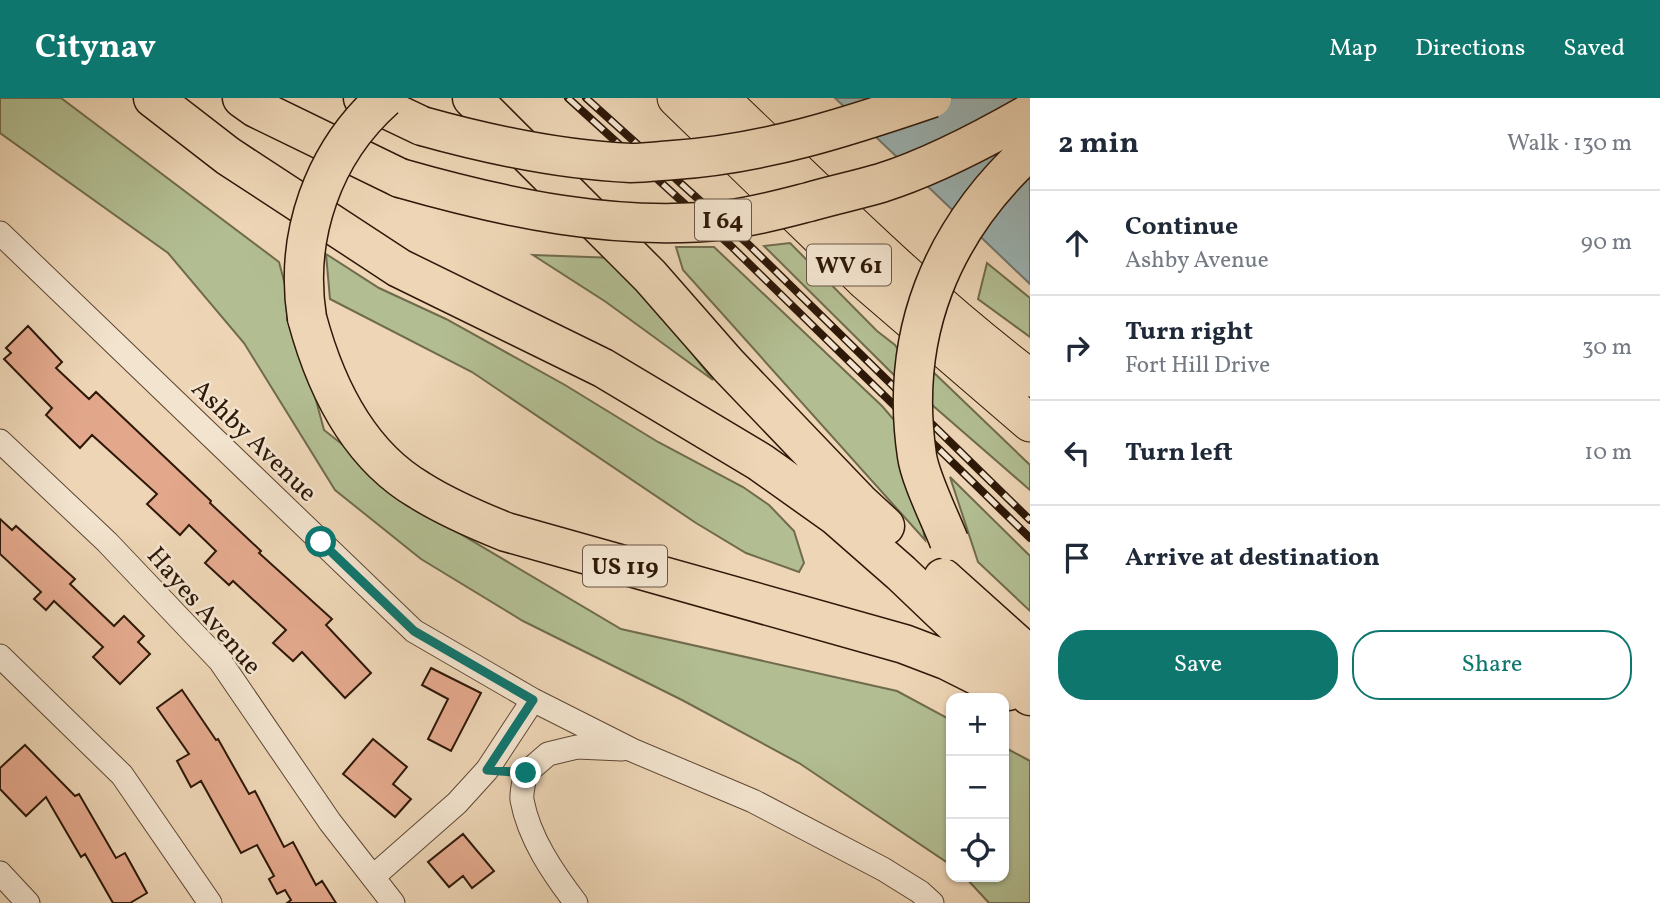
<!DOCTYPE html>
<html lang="en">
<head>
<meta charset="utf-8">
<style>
	body { margin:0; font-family:Vollkorn,serif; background:#f6f6f7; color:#1f2937 }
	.controls { position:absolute; right:21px; bottom:21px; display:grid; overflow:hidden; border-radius:14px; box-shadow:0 2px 5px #0004 }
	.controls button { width:63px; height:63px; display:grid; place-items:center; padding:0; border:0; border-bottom:2px solid #e0e1e3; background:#fff; color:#1f2937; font:35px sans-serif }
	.stop { position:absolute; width:21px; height:21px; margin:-16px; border:5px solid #0f766e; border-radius:50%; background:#fff }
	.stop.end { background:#0f766e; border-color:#fff; box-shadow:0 2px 7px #0008 }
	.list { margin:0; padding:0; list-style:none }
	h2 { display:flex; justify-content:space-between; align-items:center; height:91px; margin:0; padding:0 28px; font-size:30px }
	h2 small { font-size:23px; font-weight:400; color:#747a83 }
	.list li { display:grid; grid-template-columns:46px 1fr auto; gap:21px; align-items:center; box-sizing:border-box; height:105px; padding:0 28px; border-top:2px solid #e0e1e3 }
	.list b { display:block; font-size:26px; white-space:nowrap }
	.list p { margin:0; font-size:23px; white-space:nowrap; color:#747a83 }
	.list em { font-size:23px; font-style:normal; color:#747a83 }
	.actions { display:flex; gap:14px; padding:21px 28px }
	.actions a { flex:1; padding:16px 0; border:2px solid #0f766e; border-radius:28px; text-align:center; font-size:24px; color:#0f766e }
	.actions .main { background:#0f766e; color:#fff }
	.icon { flex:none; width:38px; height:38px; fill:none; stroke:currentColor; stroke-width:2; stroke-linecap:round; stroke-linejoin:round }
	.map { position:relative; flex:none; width:1030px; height:805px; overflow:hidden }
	header { display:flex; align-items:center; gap:42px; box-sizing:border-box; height:98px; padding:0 35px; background:#0f766e; color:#fff }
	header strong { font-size:33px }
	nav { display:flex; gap:38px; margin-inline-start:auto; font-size:24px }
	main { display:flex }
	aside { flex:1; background:#fff }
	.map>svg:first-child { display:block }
	.green { fill:#b2be92; stroke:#706b4d; stroke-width:2 }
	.water { fill:#9cb6b7; stroke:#707771; stroke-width:2 }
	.building { fill:#e3a88c; stroke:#2e1808; stroke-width:2 }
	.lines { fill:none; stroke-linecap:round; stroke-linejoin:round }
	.street-casing { stroke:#5e4733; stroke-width:25 }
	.primary-casing { stroke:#2e1808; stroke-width:39 }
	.highway-casing { stroke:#2e1808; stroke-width:41 }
	.street { stroke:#f3e4cf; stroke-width:23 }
	.primary { stroke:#edd5b5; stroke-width:37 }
	.highway { stroke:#edd5b5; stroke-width:38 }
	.rail-casing { stroke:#2e1808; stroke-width:8 }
	.rail { stroke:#f3e4cf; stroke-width:5; stroke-dasharray:16; stroke-linecap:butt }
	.highway-bridge-casing { stroke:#2e1808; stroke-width:41; stroke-linecap:butt }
	.highway-bridge { stroke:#edd5b5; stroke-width:38 }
	.route { stroke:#0f766e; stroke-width:9 }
	.labels { text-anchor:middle; stroke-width:5; stroke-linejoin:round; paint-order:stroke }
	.shield { fill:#f3e4cf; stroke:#695544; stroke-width:2 }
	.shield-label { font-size:24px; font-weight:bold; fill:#2e1808 }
	.street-label { font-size:26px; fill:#2e1808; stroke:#f3e4cf }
</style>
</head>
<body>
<header>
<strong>Citynav</strong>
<nav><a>Map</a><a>Directions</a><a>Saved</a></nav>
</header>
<main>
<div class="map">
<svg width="1030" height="805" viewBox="0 0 1030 805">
	<rect width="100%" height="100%" fill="#edd5b5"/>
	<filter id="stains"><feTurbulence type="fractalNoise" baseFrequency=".00286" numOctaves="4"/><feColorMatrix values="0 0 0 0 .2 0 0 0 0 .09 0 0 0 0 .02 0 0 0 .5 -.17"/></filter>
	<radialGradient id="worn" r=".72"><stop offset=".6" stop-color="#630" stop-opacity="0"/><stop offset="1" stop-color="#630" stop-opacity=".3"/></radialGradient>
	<path class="green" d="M0 0H61L279 164 324 332 442 425 621 531 897 593 951 622V767L799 665 682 602 523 523 421 461 335 392 244 245 168 155 0 35Z
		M790 145 877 233 895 247 899 253V282L764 148Z
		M676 149H714L882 308 901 330 913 369 925 442 683 172Z
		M326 156 379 190 446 221 565 287 658 344 743 389 769 407 794 433 804 465 799 474 746 455 696 425 472 274 330 201Z
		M533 157 616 160 713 282 606 204Z
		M987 165 1030 200V239L978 201Z
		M929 270 1030 367V392L931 306Z
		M950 379 1030 458V513L978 464Z
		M1004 649 1030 663V805H989L965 779H1004Z"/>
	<path class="water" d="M835 0H1030V186Z"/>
	<path class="building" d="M28 228 62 264 56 270 89 301 96 294 211 403 210 405 261 453 259 455 332 521 326 527 371 575 345 600 302 554 293 563 273 545 286 532 233 483 229 487 205 465 216 453 189 427 180 437 147 406 157 396 92 337 80 350 46 317 52 310 4 261 11 255 6 250Z
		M0 421 12 432 16 428 75 481 70 486 114 528 124 518 144 538 138 544 150 556 120 586 93 559 103 549 54 503 46 512 34 501 41 494 0 456Z
		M431 570 481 595 451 653 428 641 448 601 422 587Z
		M182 592 216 642 218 641 249 696 255 693 284 749 293 744 316 787 322 783 336 805H287L291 802 285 792 277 796 269 781 274 778 257 747 241 755 201 683 191 689 177 663 189 656 157 610Z
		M373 641 407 669 393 686 411 701 395 719 343 676Z
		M25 647 75 698 79 696 116 760 125 755 147 795 130 805H113L85 756 81 759 46 699 26 718 0 691V670Z
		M463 736 494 773 472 790 463 778 449 789 428 764Z"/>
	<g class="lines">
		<g class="street-casing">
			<path id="street" d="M0 135 414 533 533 602 632 652 753 703 883 771 920 794 932 805
				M0 343 107 444 220 563 330 724 393 805
				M0 558 122 677 210 805
				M0 775 28 805
				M374 778 457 705 487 672 533 602
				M576 805C553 775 529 740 522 702 521 694 524 683 526 675L548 656 577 649 622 651"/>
		</g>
		<g class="primary-casing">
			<path id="primary" d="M676 0 865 183 1030 325
				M720 0C821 96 919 196 1030 280"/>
		</g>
		<g class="highway-casing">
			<path id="highway" d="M153 0 228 58 399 170 603 270 760 364 836 418 901 475 1030 598
				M242 0 256 10 400 80
				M363 0 422 28
				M472 0 650 178 728 267 859 404 885 428
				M307 220C325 287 358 356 419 392 446 409 476 422 506 434L904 546 946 562 1008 593
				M943 480 1030 558"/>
		</g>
		<use href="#street" class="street"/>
		<use href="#primary" class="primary"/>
		<use href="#highway" class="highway"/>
		<g class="rail-casing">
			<path id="rail" d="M568 0 731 148 1030 440
				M586 0 747 145 1030 422"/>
		</g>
		<use href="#rail" class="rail"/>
		<g class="highway-bridge-casing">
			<path id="highway-bridge" d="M422 28C490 47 560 62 631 65 645 65 660 63 674 62 764 56 847 29 932 0
				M400 80C505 110 616 134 725 122 753 119 782 111 809 104 833 97 857 92 881 85 932 69 983 42 1030 15
				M307 220C294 138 323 55 385 0
				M949 443C940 420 920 380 917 358 899 237 941 134 1030 52"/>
		</g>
		<use href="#highway-bridge" class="highway-bridge"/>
	</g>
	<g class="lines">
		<path class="route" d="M321 444 414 533 533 602 487 672 526 675"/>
	</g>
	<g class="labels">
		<g class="shield">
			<rect x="695" y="101.5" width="56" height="41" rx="5"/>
			<rect x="807" y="146.5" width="84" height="41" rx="5"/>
			<rect x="583" y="447.5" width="84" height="41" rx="5"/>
		</g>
		<g class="shield-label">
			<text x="723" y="130">I 64</text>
			<text x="849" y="175">WV 61</text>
			<text x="625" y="476">US 119</text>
		</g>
		<g class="street-label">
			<text transform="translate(255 342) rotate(44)" y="9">Ashby Avenue</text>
			<text transform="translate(205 512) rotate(49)" y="9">Hayes Avenue</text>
		</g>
	</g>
	<rect width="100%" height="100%" filter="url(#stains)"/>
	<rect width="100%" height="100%" fill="url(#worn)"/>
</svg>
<div class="controls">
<button>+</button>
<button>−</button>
<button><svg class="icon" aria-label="locate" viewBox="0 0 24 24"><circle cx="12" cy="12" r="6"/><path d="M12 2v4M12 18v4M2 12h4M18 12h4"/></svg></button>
</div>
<div class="stop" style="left:321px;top:444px"></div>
<div class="stop end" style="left:526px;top:675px"></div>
</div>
<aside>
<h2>2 min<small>Walk · 130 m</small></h2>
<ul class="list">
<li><svg class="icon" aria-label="ahead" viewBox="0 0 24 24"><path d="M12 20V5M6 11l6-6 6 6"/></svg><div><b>Continue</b><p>Ashby Avenue</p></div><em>90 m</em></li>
<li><svg class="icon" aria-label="right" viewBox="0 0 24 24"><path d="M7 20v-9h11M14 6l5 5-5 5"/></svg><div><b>Turn right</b><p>Fort Hill Drive</p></div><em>30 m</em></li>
<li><svg class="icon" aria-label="left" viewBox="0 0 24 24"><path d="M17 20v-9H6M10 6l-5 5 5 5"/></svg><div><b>Turn left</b></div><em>10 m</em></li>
<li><svg class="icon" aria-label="arrive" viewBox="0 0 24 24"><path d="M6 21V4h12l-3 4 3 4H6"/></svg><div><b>Arrive at destination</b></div></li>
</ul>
<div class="actions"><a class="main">Save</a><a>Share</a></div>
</aside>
</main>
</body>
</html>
